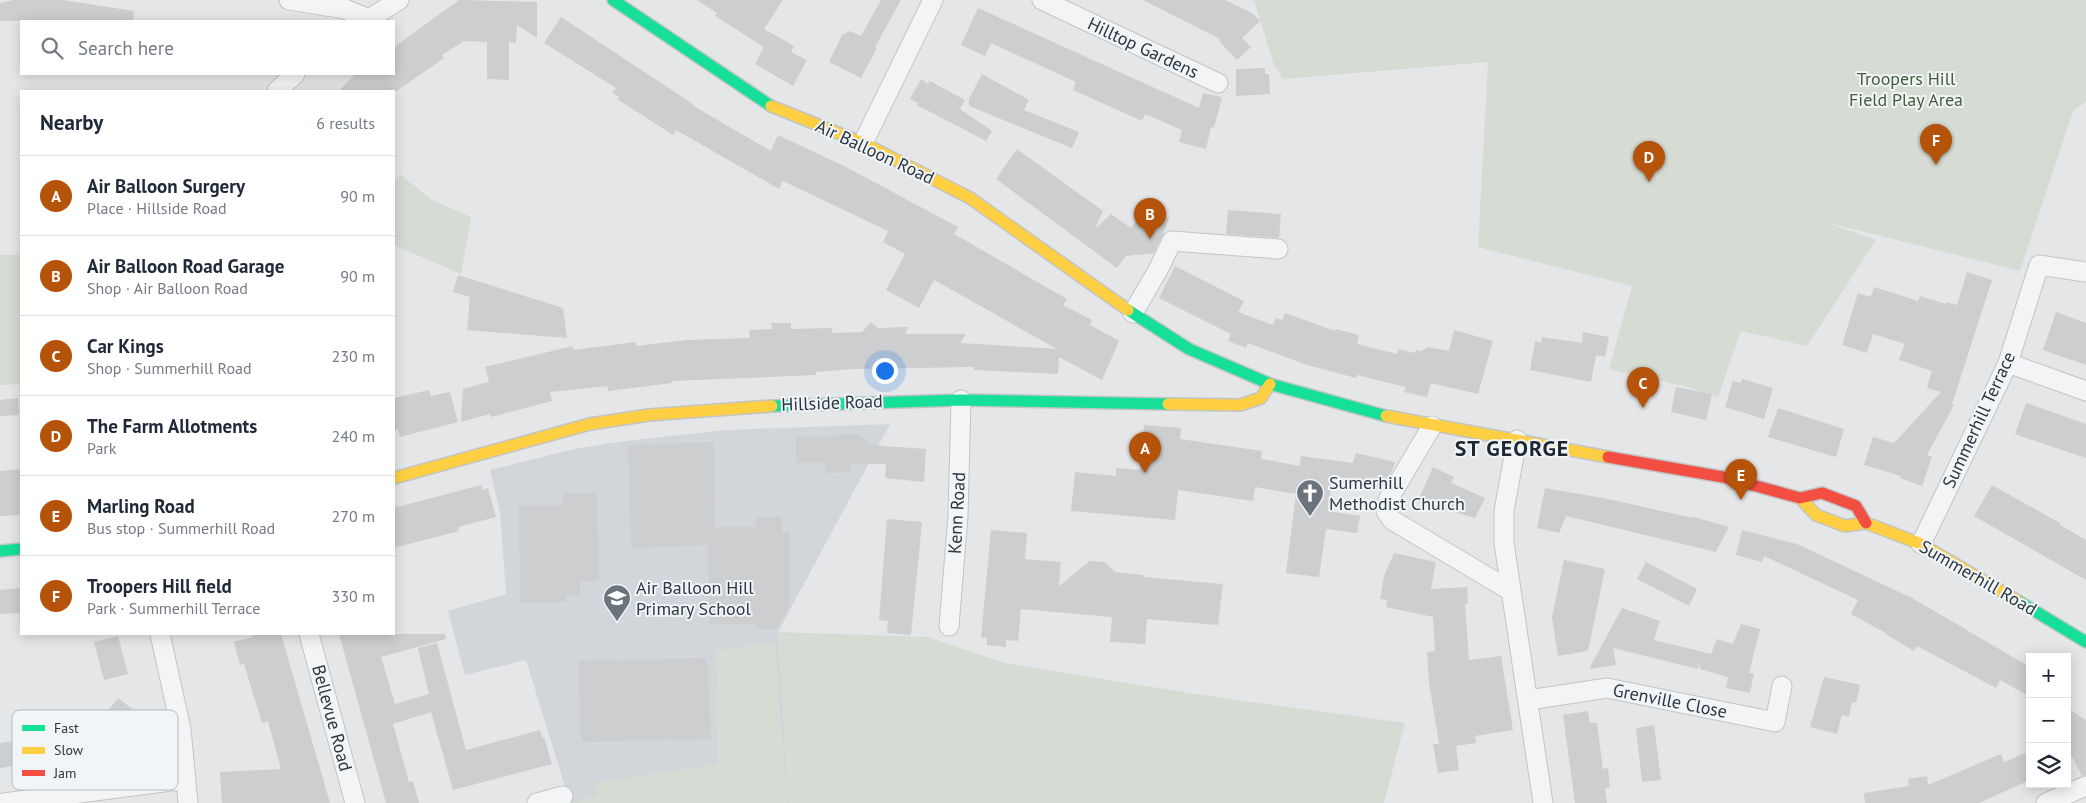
<!DOCTYPE html>
<html lang="en">
<head>
<meta charset="utf-8">
<style>
	body { margin:0; font-family:"PT Sans",sans-serif; background:#f2f2f3; color:#1f2937 }
	.controls { position:absolute; right:15px; bottom:15px; display:grid; overflow:hidden; border-radius:0px; box-shadow:0 2px 12px #0003 }
	.controls button { width:45px; height:45px; display:grid; place-items:center; padding:0; border:0; border-bottom:1px solid #e0e1e3; background:#fff; color:#1f2937; font:25px sans-serif }
	.you { position:absolute; left:884px; top:370px; width:18px; height:18px; margin:-12px; border:4px solid #fff; border-radius:50%; background:#1a73e8; box-shadow:0 0 0 8px #1a73e833 }
	.badge { display:grid; place-items:center; width:32px; height:32px; border-radius:50%; background:#b45309; color:#fff; font-size:16px; font-weight:700 }
	.pin { position:absolute; translate:-50% -41px; filter:drop-shadow(0 1px 2px #0008) }
	.pin::after { content:''; position:absolute; top:26px; width:18px; height:15px; background:inherit; clip-path:polygon(0 0,100% 0,50% 100%) }
	.list { margin:0; padding:0; list-style:none }
	h2 { display:flex; justify-content:space-between; align-items:center; height:65px; margin:0; padding:0 20px; font-size:21px }
	h2 small { font-size:16px; font-weight:400; color:#747a83 }
	.list li { display:grid; grid-template-columns:32px 1fr auto; gap:15px; align-items:center; box-sizing:border-box; height:80px; padding:0 20px; border-top:1px solid #e0e1e3 }
	.list b { display:block; font-size:19px; white-space:nowrap }
	.list p { margin:0; font-size:16px; white-space:nowrap; color:#747a83 }
	.list em { font-size:16px; font-style:normal; color:#747a83 }
	.icon { flex:none; width:28px; height:28px; fill:none; stroke:currentColor; stroke-width:2; stroke-linecap:round; stroke-linejoin:round }
	.map { position:relative; flex:none; width:2086px; height:803px; overflow:hidden }
	.search { position:absolute; background:#fff; box-shadow:0 2px 12px #0003; left:20px; top:20px; width:375px; height:55px; display:flex; align-items:center; gap:12px; box-sizing:border-box; padding:0 18px; border-radius:0px; color:#747a83; font-size:19px }
	.panel { position:absolute; background:#fff; box-shadow:0 2px 12px #0003; left:20px; top:90px; width:375px; height:545px; border-radius:0px }
	.map>svg:first-child { display:block }
	.built { fill:#d2d6db }
	.green { fill:#d6dcd4 }
	.building { fill:#ccced0 }
	.lines { fill:none; stroke-linecap:round; stroke-linejoin:round }
	.street-casing { stroke:#c2c4c6; stroke-width:21 }
	.fast-casing { stroke:#c2c4c6; stroke-width:14 }
	.slow-casing { stroke:#c2c4c6; stroke-width:14 }
	.jam-casing { stroke:#c2c4c6; stroke-width:14 }
	.street { stroke:#f2f4f5; stroke-width:19 }
	.fast { stroke:#16e098; stroke-width:11 }
	.slow { stroke:#ffcf43; stroke-width:11 }
	.jam { stroke:#f24e42; stroke-width:11 }
	.labels { text-anchor:middle; stroke-width:4; stroke-linejoin:round; paint-order:stroke }
	.street-label { font-size:18px; fill:#2b3641; stroke:#f1f5f7 }
	.park-label { font-size:18px; fill:#455c39; stroke:#f1f5f7 }
	.poi-label { font-size:18px; fill:#2b3641; stroke:#f1f5f7; text-anchor:start }
	.district-label { font-size:22px; font-weight:bold; letter-spacing:1px; fill:#1d2732; stroke:#f1f5f7 }
	.key { fill:#f1f5f7; stroke:#b6bcc0; stroke-width:1 }
	.key-label { font-size:14px; fill:#2b3641 }
</style>
</head>
<body>
<div class="map">
<svg width="2086" height="803" viewBox="0 0 2086 803">
	<rect width="100%" height="100%" fill="#e4e6e8"/>
	<path class="built" d="M890 424 778 632 789 803H570L526 660 465 675 448 611 506 594 500 512 490 470 574 449 625 441 726 430Z"/>
	<path class="green" d="M1254 0H2086V101L2073 111 2020 271 1825 222 1876 240 1807 346 1741 331 1718 397 1688 387 1609 369 1632 286 1478 247 1488 62 1283 79 1274 65Z
		M401 175 432 200 471 217 461 274 394 245V182Z
		M0 255H21V384L0 385Z
		M778 632 928 637 1005 663 1202 695 1405 723 1384 803H789Z
		M775 642 787 803H573L598 795 595 783 718 764 716 651Z"/>
	<path class="building" d="M14 0H63L134 11 133 21H0V3Z
		M459 0 537 2V38L517 25 516 43 509 42V80L487 79V42L464 41 442 55 444 58 394 93 339 91 355 74H394V47Z
		M697 0H783L764 29 794 46 791 52 807 60 793 86 755 64 764 47 715 16 717 13Z
		M881 0H901L875 47 877 48 861 78 829 62 842 35 850 31 861 36Z
		M1143 0H1225L1252 13 1260 21 1242 38 1251 47 1237 60 1219 41 1220 39Z
		M978 8 1199 108 1203 93 1222 97 1214 128 1211 127 1206 149 1179 142 1182 130 1145 114 1142 121 1073 90 1076 82 991 43 985 56 961 45Z
		M561 17 693 104 692 105 771 151 778 135 846 167 958 227 954 234 1067 299 1063 305 1092 320 1090 325 1119 341 1102 380 1059 357 1058 374 974 370V367L853 369 816 372V375L672 381V383L608 391V386L550 392 552 401 491 417 490 414 461 422 463 389 489 382 485 367 573 346V350L636 342V346L687 340 750 338 749 330 772 329 771 323H791V329L832 328V333L862 332 871 322 878 328 908 327 905 334H966L960 343 1057 349 934 280 919 308 886 290 905 254 883 242 888 231 783 181 779 189 676 130 673 135 617 99 619 97 612 93 616 88 544 43Z
		M1265 68V74H1269L1270 94 1236 96V69Z
		M982 74 1029 100 1024 110 1079 132 1072 148 969 106V99Z
		M921 79 928 84 930 81 965 100 960 109 992 131 986 141 917 105 918 103 910 99Z
		M1017 149 1103 211 1095 229 1111 214 1131 228 1148 204 1169 218 1163 235 1154 253 1126 256 1117 268 996 179Z
		M1228 210 1281 214 1279 238 1226 234Z
		M1175 266 1244 301 1238 312 1273 325 1276 318 1282 320 1285 313 1335 331 1336 329 1359 335 1357 344 1397 354 1399 349 1415 353 1416 350 1421 351 1428 347 1449 351 1454 330 1493 341 1478 394 1431 383 1427 397 1404 392 1406 387 1357 375 1356 378 1307 365 1248 343 1246 348 1228 341 1231 334 1159 298Z
		M1967 272 1992 280 1952 404 1954 405 1927 455 1932 457 1922 486 1900 478 1901 476 1864 465 1873 437 1894 443 1941 392 1927 388 1932 371 1899 360 1905 344 1873 334 1867 353 1842 345 1858 293 1871 297 1874 287 1918 301 1920 296 1946 304 1947 302 1957 305Z
		M458 275 563 308 567 338 467 330 470 297 453 292Z
		M2056 312 2086 323V365L2043 350Z
		M1583 332 1609 337 1605 357 1596 355 1591 382 1530 370 1535 341 1541 343 1542 337 1582 343Z
		M1742 379 1773 388 1764 419 1725 407 1733 381 1741 383Z
		M1676 387 1712 394 1706 420 1671 412Z
		M429 390 431 396 450 392 458 422 400 437 398 429 394 431V398Z
		M18 398 19 415 0 416V400Z
		M2026 403 2086 424V458L2015 434Z
		M1778 408 1844 429 1836 457 1768 437Z
		M1144 425 1181 428 1180 439 1262 451 1261 459 1300 466 1301 456 1353 463 1356 453 1395 462 1392 471 1381 489 1333 475 1328 511 1360 516 1357 533 1326 529 1319 577 1286 573 1296 494 1255 487 1253 501 1178 490 1175 520 1071 511 1075 472 1116 476V468L1140 470Z
		M838 434H860L870 445 926 449 924 482 885 478 886 464H850V472L825 473V463H796V436H838Z
		M714 442 715 527H756V517H782V532H790V605L777 629H755V624H709L708 545 631 548 628 445Z
		M1433 467 1454 477 1451 483 1485 498 1475 518 1418 501Z
		M21 469V515L0 516V471Z
		M481 485 483 490 488 488 496 517 458 527 459 531 394 548V508Z
		M1992 485 2060 523V525L2086 540V580L1974 516Z
		M1545 488 1608 499 1693 518 1694 517 1729 527 1716 552 1566 516 1559 533 1537 528Z
		M563 493H597L599 581H580V596H566V602H520L519 506 563 505Z
		M887 519 922 522 911 635 887 633 888 621 879 620Z
		M991 530 1027 533 1025 559 1061 562 1059 586 1090 561 1105 562 1115 572 1144 575 1143 577 1223 584 1218 625 1147 619 1145 644 1110 642 1112 617 1021 609 1018 641 1006 640V647L987 645V638H981Z
		M1742 530 1797 544 1912 598 2030 667V697L2000 680 1996 688 1917 646 1914 651 1885 634 1886 633 1851 614 1858 600 1764 556 1762 562 1736 555Z
		M1394 553 1436 562 1431 589 1467 587 1468 604H1465L1469 660 1501 656 1513 730 1475 736 1476 743 1456 746 1459 770 1438 773 1433 744H1439L1429 682 1427 652 1435 651 1433 617 1386 607 1387 600 1380 599 1384 576Z
		M1564 560 1605 569 1588 651 1558 656 1552 617Z
		M1646 562 1697 589 1689 606 1637 579Z
		M21 588V613L0 614V590Z
		M1622 608 1660 621 1654 640 1711 654 1717 639 1733 644 1741 624 1760 629 1749 673 1754 674 1750 693 1726 688 1728 677 1700 669 1699 662 1698 669 1613 648 1616 665 1589 669Z
		M253 634H281L330 803H222L220 772 281 769 268 721 262 723 244 664 240 665 234 642 253 637Z
		M339 634H445L446 639 381 657 395 704 429 694 418 648 437 643 466 750 540 730 542 738 544 737 552 764 453 790 431 712 393 724 409 782 413 781 419 803H386Z
		M118 636 128 674 104 680 94 642Z
		M707 658 711 739 581 742 578 661Z
		M1824 677 1860 685 1856 703 1852 702 1849 717 1842 715 1837 734 1810 727Z
		M118 698 139 714 110 752 89 735Z
		M2067 708 2086 720V775L2082 776 2067 747Z
		M1588 711 1590 723H1597L1603 769 1608 768 1610 787 1605 788 1607 803H1575L1563 715Z
		M1654 725 1661 780 1642 782 1636 728Z
		M64 734 68 759 0 768V743Z
		M2030 751V780L1979 803H1865L1864 793 1909 786 1908 779 1927 776 1928 785 2001 754 2004 762Z"/>
	<g class="lines">
		<g class="street-casing">
			<path id="street" d="M289 0 345 9 369 19
				M1042 0 1218 83
				M366 21 399 0
				M277 91 295 74
				M863 143 933 0
				M1133 313 1158 270 1172 241 1278 249
				M2008 363 2086 391
				M1432 426 1388 500 1386 511 1392 520 1511 591
				M1517 440 1504 511V543L1543 803
				M1921 544 2008 363 2039 265 2086 272
				M949 626 958 516 961 400
				M160 634 181 729 188 803
				M309 634 355 803
				M1529 700 1607 688 1775 722 1782 686
				M4 803 186 779
				M537 803 563 796
				M2046 803 2086 786"/>
		</g>
		<g class="fast-casing">
			<path id="fast" d="M613 0 771 106
				M1128 310 1189 349 1270 384 1386 416
				M772 406 961 400 1168 404
				M0 551 21 549
				M2018 601 2086 642"/>
		</g>
		<g class="slow-casing">
			<path id="slow" d="M771 106 863 143 970 198 1128 310
				M1168 404 1240 405 1261 398 1270 384
				M1386 416 1608 457
				M394 478 590 424 649 415 772 406
				M1800 498 1816 515 1845 526 1866 523 1921 544 2018 601"/>
		</g>
		<g class="jam-casing">
			<path id="jam" d="M1608 457 1723 477 1800 498 1822 493 1856 506 1866 523"/>
		</g>
		<use href="#street" class="street"/>
		<use href="#fast" class="fast"/>
		<use href="#slow" class="slow"/>
		<use href="#jam" class="jam"/>
	</g>
	<defs>
		<g id="church-pin" transform="scale(1.4375)"><path d="M0 17L-7.5 6A9.5 9.5 0 1 1 7.5 6Z" fill="#6c747b" stroke="#f1f5f7"/><path d="M-1.2-6h2.4v3.5h3.3v2.4h-3.3V6h-2.4V-.1h-3.3v-2.4h3.3Z" fill="#fff"/></g>
		<g id="school-pin" transform="scale(1.4375)"><path d="M0 17L-7.5 6A9.5 9.5 0 1 1 7.5 6Z" fill="#6c747b" stroke="#f1f5f7"/><path d="M0-5L7-2L0 1L-7-2ZM-4 1L0 2.5L4 1V4Q0 6-4 4Z" fill="#fff"/></g>
	</defs>
	<g fill-rule="evenodd">
		<use href="#church-pin" x="1310" y="493"/>
		<use href="#school-pin" x="617" y="598"/>
	</g>
	<g class="labels">
		<g class="street-label">
			<text transform="translate(1143 48) rotate(25)" y="6">Hilltop Gardens</text>
			<text transform="translate(875 152) rotate(25)" y="6">Air Balloon Road</text>
			<text transform="translate(832 403) rotate(-2)" y="6">Hillside Road</text>
			<text transform="translate(1979 420) rotate(-65)" y="6">Summerhill Terrace</text>
			<text transform="translate(957 513) rotate(-87)" y="6">Kenn Road</text>
			<text transform="translate(1978 578) rotate(30)" y="6">Summerhill Road</text>
			<text transform="translate(1670 701) rotate(11)" y="6">Grenville Close</text>
			<text transform="translate(332 718) rotate(75)" y="6">Bellevue Road</text>
		</g>
		<g class="park-label">
			<text x="1906" y="85">Troopers Hill<tspan x="1906" dy="21">Field Play Area</tspan></text>
		</g>
		<g class="poi-label">
			<text x="1329" y="489">Sumerhill<tspan x="1329" dy="21">Methodist Church</tspan></text>
			<text x="636" y="594">Air Balloon Hill<tspan x="636" dy="21">Primary School</tspan></text>
		</g>
		<g class="district-label">
			<text x="1512" y="456">ST GEORGE</text>
		</g>
	</g>
	<rect x="12" y="710" width="166" height="80" rx="8" class="key"/>
	<rect x="22" y="725" width="23" height="6" fill="#16e098"/>
	<rect x="22" y="747" width="23" height="7" fill="#ffcf43"/>
	<rect x="22" y="770" width="23" height="6" fill="#f24e42"/>
	<g class="key-label">
		<text x="54" y="733">Fast</text>
		<text x="54" y="755">Slow</text>
		<text x="54" y="778">Jam</text>
	</g>
</svg>
<div class="controls">
<button>+</button>
<button>−</button>
<button><svg class="icon" aria-label="layers" viewBox="0 0 24 24"><path d="M12 4l9 5-9 5-9-5zM3 14l9 5 9-5"/></svg></button>
</div>
<div class="you"></div>
<div class="pin badge" style="left:1145px;top:473px">A</div>
<div class="pin badge" style="left:1150px;top:239px">B</div>
<div class="pin badge" style="left:1643px;top:408px">C</div>
<div class="pin badge" style="left:1649px;top:182px">D</div>
<div class="pin badge" style="left:1741px;top:500px">E</div>
<div class="pin badge" style="left:1936px;top:165px">F</div>
<div class="search"><svg class="icon" aria-label="search" viewBox="0 0 24 24"><circle cx="10" cy="10" r="6"/><path d="M15 15l6 6"/></svg>Search here</div>
<section class="panel">
<h2>Nearby<small>6 results</small></h2>
<ul class="list">
<li><span class="badge">A</span><div><b>Air Balloon Surgery</b><p>Place · Hillside Road</p></div><em>90 m</em></li>
<li><span class="badge">B</span><div><b>Air Balloon Road Garage</b><p>Shop · Air Balloon Road</p></div><em>90 m</em></li>
<li><span class="badge">C</span><div><b>Car Kings</b><p>Shop · Summerhill Road</p></div><em>230 m</em></li>
<li><span class="badge">D</span><div><b>The Farm Allotments</b><p>Park</p></div><em>240 m</em></li>
<li><span class="badge">E</span><div><b>Marling Road</b><p>Bus stop · Summerhill Road</p></div><em>270 m</em></li>
<li><span class="badge">F</span><div><b>Troopers Hill field</b><p>Park · Summerhill Terrace</p></div><em>330 m</em></li>
</ul>
</section>
</div>
</body>
</html>
